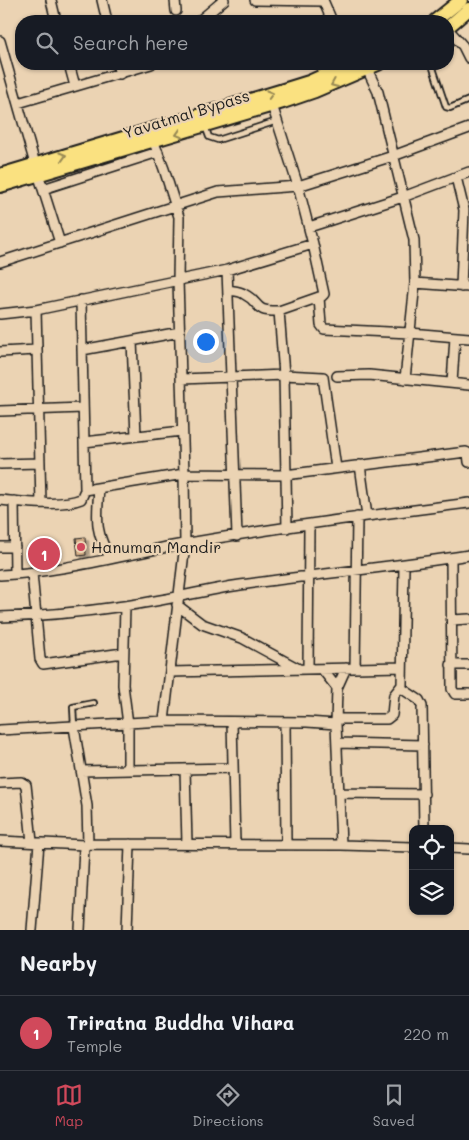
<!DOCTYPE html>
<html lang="en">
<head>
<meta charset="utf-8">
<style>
	body { margin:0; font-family:Mali,sans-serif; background:#20242c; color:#f1f3f6 }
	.controls { position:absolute; right:15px; bottom:15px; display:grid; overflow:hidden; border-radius:10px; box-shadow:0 1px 4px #0004 }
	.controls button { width:45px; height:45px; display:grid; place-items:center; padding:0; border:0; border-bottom:1px solid #363941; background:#171b24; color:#f1f3f6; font:25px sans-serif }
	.you { position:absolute; left:205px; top:341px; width:18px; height:18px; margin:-12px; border:4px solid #fff; border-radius:50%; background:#1a73e8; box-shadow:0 0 0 8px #1a73e833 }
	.badge { display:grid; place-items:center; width:32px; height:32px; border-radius:50%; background:#d1495b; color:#fff; font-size:16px; font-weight:700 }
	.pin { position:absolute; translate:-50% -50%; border:2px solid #fff; box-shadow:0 1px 5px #0006 }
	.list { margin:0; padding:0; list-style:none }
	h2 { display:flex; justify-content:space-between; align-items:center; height:65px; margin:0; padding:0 20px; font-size:21px }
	h2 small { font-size:16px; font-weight:400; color:#9ea1a6 }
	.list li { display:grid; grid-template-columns:32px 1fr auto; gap:15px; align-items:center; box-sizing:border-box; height:75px; padding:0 20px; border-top:1px solid #363941 }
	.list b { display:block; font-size:19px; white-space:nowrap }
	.list p { margin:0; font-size:16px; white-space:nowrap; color:#9ea1a6 }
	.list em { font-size:16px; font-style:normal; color:#9ea1a6 }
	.icon { flex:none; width:28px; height:28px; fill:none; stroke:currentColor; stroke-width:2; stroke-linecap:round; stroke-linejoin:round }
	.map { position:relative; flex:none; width:469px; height:930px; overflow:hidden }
	.search { position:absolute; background:#171b24; box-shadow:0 1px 4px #0004; left:15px; right:15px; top:15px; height:55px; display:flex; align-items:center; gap:12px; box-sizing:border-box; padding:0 18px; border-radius:20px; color:#9ea1a6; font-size:19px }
	.sheet { height:140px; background:#171b24 }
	nav { display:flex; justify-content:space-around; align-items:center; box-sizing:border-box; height:70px; border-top:1px solid #363941; background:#171b24; font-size:14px; color:#9ea1a6 }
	nav a { display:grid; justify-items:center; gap:2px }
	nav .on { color:#d1495b }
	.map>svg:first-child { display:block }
	.building { fill:#d5af88; stroke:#1c1c1c; filter:url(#shadow) }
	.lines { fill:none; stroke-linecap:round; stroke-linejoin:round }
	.service-casing { stroke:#1c1c1c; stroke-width:8 }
	.minor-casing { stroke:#1c1c1c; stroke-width:12 }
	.primary-casing { stroke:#1c1c1c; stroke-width:16 }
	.service { stroke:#ebd3b3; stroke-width:4.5 }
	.minor { stroke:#ebd3b3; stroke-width:9 }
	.primary { stroke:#fae180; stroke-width:12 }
	.oneway { stroke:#968853 }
	.poi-dot { fill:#d1495b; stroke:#ebd3b3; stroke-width:2 }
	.labels { text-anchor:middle; stroke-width:4.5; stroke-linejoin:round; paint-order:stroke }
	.street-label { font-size:16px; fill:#1c1c1c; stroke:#ebd3b3 }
	.poi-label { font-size:16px; fill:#1c1c1c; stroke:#ebd3b3; text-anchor:start }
</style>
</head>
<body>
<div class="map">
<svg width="469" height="930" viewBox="0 0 469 930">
	<defs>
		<filter id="shadow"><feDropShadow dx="3.5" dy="3.5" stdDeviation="0" flood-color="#0004"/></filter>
	</defs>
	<rect width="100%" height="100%" fill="#ebd3b3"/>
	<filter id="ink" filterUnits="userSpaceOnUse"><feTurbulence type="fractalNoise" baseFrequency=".02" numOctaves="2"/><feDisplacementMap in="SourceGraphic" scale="10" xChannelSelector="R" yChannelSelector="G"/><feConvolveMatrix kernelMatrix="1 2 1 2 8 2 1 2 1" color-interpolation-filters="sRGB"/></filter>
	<g filter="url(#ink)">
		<path class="building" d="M85 537 86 555 78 556 76 538Z
			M39 542 51 543 50 564 37 565Z"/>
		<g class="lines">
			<g class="service-casing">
				<path id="service" d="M432 65 446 107 450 108 469 100
					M205 126 209 137 218 140 277 121
					M74 726 73 707 94 703"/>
			</g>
			<g class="minor-casing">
				<path id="minor" d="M51 0 56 21
					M102 0 107 21
					M175 0 176 11
					M255 0 323 1
					M323 0 332 21
					M199 21 224 0
					M448 29 463 46 469 58
					M0 41 35 164 60 243
					M69 64 75 86
					M117 64 120 74
					M367 69 378 92 414 240 415 283 405 379
					M18 103 151 64
					M272 105 298 186 313 244 324 294 322 296 279 311 284 375 287 528
					M152 137 164 169 179 217 178 281 184 474 185 544 164 721
					M456 177 464 210 461 287
					M43 189 158 152
					M309 227 403 197 469 172
					M0 262 218 192 298 186 393 156 469 128
					M227 270 237 536
					M415 283 469 287
					M228 290C234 291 240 291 244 294 262 303 252 312 279 311
					M319 297 321 325 324 329 410 333 469 338
					M36 310 41 503
					M0 314 36 310 227 270 313 244
					M132 341 136 436
					M82 350 180 332
					M0 352 37 350
					M337 376 369 375 469 385
					M182 379 284 375 323 377 336 468
					M452 383 455 337
					M0 411 83 408
					M84 442 182 431
					M0 464 40 463
					M360 465 367 516
					M99 488C97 517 94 533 111 558
					M85 490 184 474 285 475 466 452 468 453 469 462
					M0 500C22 502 62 507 81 499L85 490 81 300
					M14 501 15 574
					M0 547H15
					M451 558 452 689 455 694H469
					M32 573 40 659 43 664 123 653
					M0 575C62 572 122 555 183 544 278 527 374 515 469 503
					M177 605 202 624 242 638 299 669
					M125 606 123 685 128 724V770
					M0 617C42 616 83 612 124 606 163 601 201 591 240 585 316 574 393 567 469 555
					M452 620 469 619
					M451 665H469
					M355 668 357 517
					M308 669 309 525
					M322 669 337 688
					M170 672 402 667
					M401 688 419 700 422 706 424 829
					M336 719H387L392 715 394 695 402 685 404 566
					M232 722 235 844
					M285 722 286 844
					M336 724 337 688 346 668
					M74 727 87 806 88 844
					M0 730 164 721 307 722 336 724 341 845
					M337 743 423 745
					M185 769 187 844
					M81 771 233 768
					M0 783 21 782 26 785 32 842
					M339 793 424 794
					M0 841 85 845
					M450 848 469 849
					M32 930 39 843
					M80 930 84 847 88 844 341 845 413 847
					M127 930 130 844"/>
			</g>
			<g class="primary-casing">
				<path id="primary" d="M435 21 461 0
					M448 27 469 9
					M0 175 280 91 309 82 349 64
					M0 186 283 102 315 91 378 64"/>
			</g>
			<use href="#service" class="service"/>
			<use href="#minor" class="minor"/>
			<use href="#primary" class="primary"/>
		</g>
		<defs><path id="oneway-chevron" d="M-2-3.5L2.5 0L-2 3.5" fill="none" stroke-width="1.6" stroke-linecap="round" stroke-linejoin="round" transform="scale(1.25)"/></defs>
		<g class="oneway">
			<use href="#oneway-chevron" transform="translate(334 84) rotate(157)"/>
			<use href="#oneway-chevron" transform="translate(270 94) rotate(-16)"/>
			<use href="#oneway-chevron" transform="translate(179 134) rotate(163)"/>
			<use href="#oneway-chevron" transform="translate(63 156) rotate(-17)"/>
		</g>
	</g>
	<circle class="poi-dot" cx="81" cy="547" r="5"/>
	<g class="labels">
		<g class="street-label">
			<text transform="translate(186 114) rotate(-17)" y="6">Yavatmal Bypass</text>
		</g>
		<g class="poi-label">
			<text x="91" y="553">Hanuman Mandir</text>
		</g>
	</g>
</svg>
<div class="controls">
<button><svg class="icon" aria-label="locate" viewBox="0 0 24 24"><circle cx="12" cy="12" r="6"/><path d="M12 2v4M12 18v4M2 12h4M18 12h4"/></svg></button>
<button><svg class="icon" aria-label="layers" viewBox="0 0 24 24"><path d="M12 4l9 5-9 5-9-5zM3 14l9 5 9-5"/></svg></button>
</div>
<div class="you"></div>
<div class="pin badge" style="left:44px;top:554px">1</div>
<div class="search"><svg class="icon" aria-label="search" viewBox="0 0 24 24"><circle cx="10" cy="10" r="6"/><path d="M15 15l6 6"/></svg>Search here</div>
</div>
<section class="sheet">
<h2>Nearby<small></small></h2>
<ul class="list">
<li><span class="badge">1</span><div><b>Triratna Buddha Vihara</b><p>Temple</p></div><em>220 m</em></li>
</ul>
</section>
<nav>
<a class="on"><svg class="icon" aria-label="map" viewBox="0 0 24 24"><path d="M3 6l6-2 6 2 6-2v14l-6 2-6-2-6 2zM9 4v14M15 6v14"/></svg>Map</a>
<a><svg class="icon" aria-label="directions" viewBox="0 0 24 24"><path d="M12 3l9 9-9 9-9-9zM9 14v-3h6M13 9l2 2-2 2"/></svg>Directions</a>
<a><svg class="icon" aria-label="saved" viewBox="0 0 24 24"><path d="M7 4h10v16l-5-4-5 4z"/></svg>Saved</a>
</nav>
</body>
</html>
